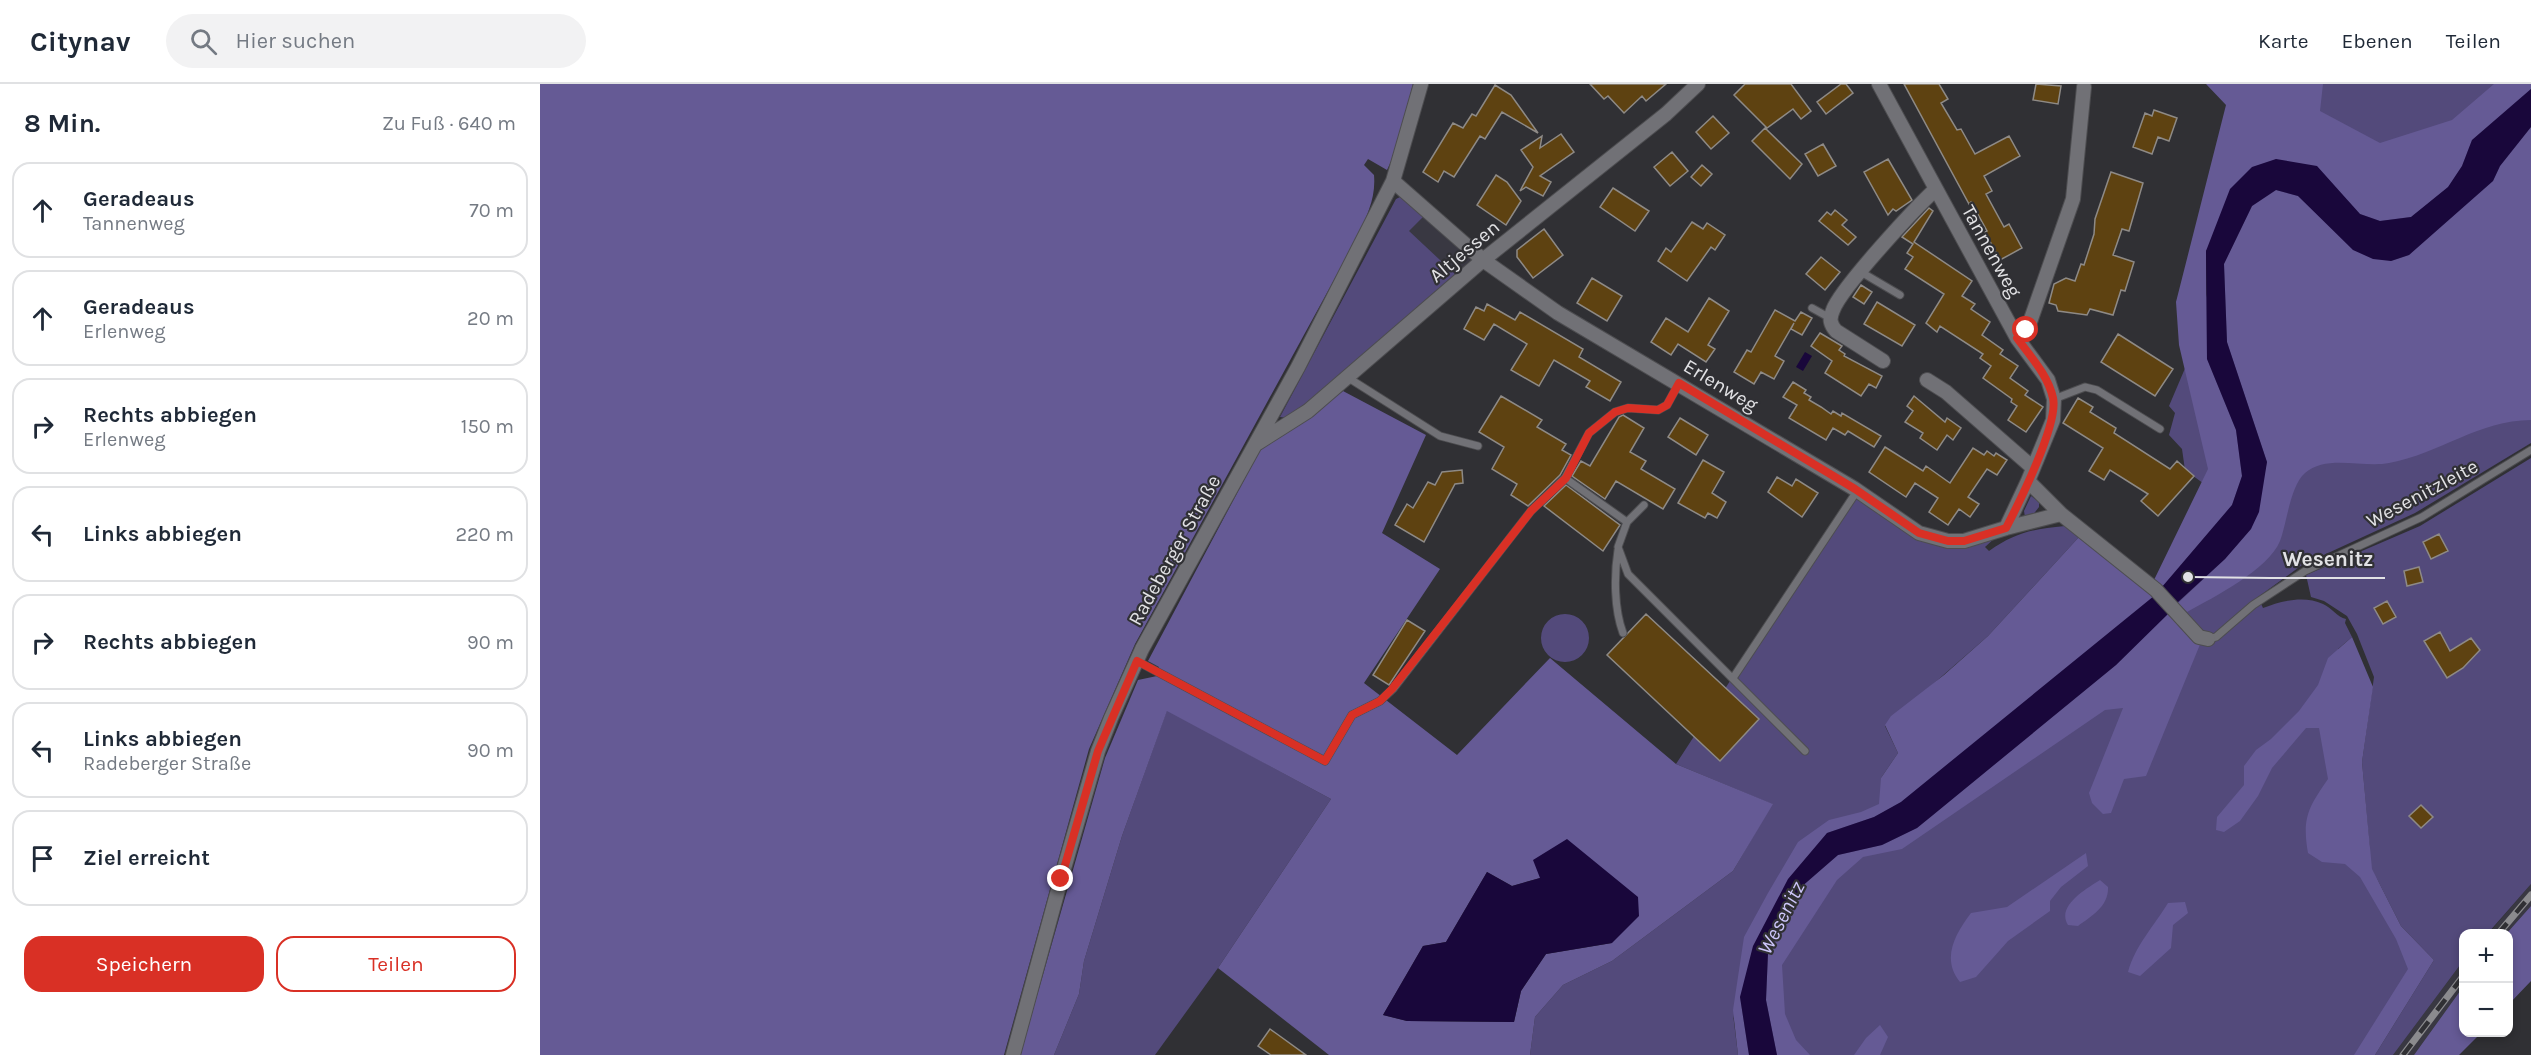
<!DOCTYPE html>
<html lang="de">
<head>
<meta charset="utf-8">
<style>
	body { margin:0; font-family:Karla,sans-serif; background:#f2f2f3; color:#1f2937 }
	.controls { position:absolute; right:18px; bottom:18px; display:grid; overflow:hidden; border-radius:12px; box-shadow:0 3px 9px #0003 }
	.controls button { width:54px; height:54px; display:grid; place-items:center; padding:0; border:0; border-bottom:2px solid #e0e1e3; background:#fff; color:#1f2937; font:30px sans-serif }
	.stop { position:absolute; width:18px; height:18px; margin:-14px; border:4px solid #d93025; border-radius:50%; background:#fff }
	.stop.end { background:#d93025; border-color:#fff; box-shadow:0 2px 6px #0008 }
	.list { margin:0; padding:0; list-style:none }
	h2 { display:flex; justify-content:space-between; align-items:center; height:78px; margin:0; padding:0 24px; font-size:26px }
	h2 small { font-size:20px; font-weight:400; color:#747a83 }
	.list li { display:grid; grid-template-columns:39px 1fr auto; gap:18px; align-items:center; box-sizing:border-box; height:96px; margin:0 12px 12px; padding:0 12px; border:2px solid #e0e1e3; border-radius:18px }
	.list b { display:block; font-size:22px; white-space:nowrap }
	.list p { margin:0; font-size:20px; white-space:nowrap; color:#747a83 }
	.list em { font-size:20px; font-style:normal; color:#747a83 }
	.actions { display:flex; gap:12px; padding:18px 24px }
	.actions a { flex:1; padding:14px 0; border:2px solid #d93025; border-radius:18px; text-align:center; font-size:21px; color:#d93025 }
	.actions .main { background:#d93025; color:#fff }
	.icon { flex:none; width:33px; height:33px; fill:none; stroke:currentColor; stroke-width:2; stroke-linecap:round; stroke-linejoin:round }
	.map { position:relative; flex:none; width:1991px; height:971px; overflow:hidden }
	header { display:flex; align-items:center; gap:36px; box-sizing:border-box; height:84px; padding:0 30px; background:#fff; border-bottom:2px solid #e0e1e3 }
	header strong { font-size:28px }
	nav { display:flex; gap:33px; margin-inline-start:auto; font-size:21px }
	.search { width:420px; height:54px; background:#f2f2f3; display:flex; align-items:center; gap:15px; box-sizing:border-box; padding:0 21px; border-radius:33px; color:#747a83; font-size:22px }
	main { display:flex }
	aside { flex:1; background:#fff }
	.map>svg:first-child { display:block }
	.built { fill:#393842 }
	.green { fill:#534a7b }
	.forest { fill:#655a95; fill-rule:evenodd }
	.water { fill:#19073b }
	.building { fill:#5e4211; stroke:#8e8a86; stroke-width:1.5 }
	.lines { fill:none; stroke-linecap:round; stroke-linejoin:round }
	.lane-casing { stroke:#4d4d50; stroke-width:9 }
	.street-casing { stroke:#4d4d50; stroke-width:16 }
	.lane { stroke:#717176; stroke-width:7 }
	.street { stroke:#717176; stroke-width:14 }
	.rail-casing { stroke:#8b8b8e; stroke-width:7 }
	.rail { stroke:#303034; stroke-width:4.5; stroke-dasharray:14; stroke-linecap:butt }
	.route { stroke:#d93025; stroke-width:8 }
	.labels { text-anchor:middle; stroke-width:4.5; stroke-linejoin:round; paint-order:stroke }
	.street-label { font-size:20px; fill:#e2e2e5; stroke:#303034 }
	.water-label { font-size:21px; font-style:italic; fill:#cdc6fa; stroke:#303034 }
	.leader { fill:none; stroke:#e2e2e5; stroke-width:2 }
	.callout-dot { fill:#e2e2e5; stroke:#303034; stroke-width:2 }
	.callout-label { font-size:21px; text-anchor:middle; font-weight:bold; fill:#e2e2e5; stroke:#303034; stroke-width:4.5; stroke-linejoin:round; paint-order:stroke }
</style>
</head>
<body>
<header>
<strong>Citynav</strong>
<div class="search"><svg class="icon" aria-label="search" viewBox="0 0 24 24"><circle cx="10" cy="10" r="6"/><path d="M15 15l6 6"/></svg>Hier suchen</div>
<nav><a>Karte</a><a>Ebenen</a><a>Teilen</a></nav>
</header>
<main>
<aside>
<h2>8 Min.<small>Zu Fuß · 640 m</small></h2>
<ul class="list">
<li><svg class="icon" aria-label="ahead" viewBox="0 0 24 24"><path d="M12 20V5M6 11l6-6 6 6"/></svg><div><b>Geradeaus</b><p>Tannenweg</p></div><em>70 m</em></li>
<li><svg class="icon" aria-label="ahead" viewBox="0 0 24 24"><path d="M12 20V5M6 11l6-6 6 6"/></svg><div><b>Geradeaus</b><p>Erlenweg</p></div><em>20 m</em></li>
<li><svg class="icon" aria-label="right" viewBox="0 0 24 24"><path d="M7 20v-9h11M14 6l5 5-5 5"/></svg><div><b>Rechts abbiegen</b><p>Erlenweg</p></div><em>150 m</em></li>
<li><svg class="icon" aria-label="left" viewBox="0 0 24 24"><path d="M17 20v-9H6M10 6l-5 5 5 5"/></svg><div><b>Links abbiegen</b></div><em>220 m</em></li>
<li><svg class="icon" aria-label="right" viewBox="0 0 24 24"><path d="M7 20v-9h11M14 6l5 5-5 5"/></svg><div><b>Rechts abbiegen</b></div><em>90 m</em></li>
<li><svg class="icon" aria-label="left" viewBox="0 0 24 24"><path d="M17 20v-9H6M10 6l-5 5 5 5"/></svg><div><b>Links abbiegen</b><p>Radeberger Straße</p></div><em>90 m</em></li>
<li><svg class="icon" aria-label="arrive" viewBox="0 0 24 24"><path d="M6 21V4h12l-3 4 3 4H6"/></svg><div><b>Ziel erreicht</b></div></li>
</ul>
<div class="actions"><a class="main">Speichern</a><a>Teilen</a></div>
</aside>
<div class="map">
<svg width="1991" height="971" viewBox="0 0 1991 971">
	<rect width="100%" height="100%" fill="#303034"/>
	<path class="built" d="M885 131 932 172 931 176 915 190 868 147Z
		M1991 800V822L1967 849 1948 850Z
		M1923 877V903L1874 971H1853Z"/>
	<path class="green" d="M1676 0H1991V359L1875 429 1762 481 1718 513 1723 524C1741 517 1764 511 1783 520 1792 524 1797 533 1806 535L1805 539 1812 553 1798 565 1830 767 1822 678 1834 593 1817 550 1807 532 1784 517 1771 513 1766 491 1880 442 1991 374V800L1948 849 1924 850 1923 877 1853 971H1835L1894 876 1861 842 1836 793 1879 887 1830 971H1202L1193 930 1198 971H990L995 933 1023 901 1072 877 1193 787 1232 720 1136 680 1315 405 1379 449 1408 457 1466 444 1445 463 1449 467C1476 448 1493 445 1525 442L1539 453 1448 552 1345 642 1358 669 1341 694 1583 534 1682 413 1645 386 1642 365 1629 351 1635 329 1629 322 1646 282 1711 60Z
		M862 112 885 131 869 147 915 190 790 300 747 334 740 333 856 115Z
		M1491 412 1499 418V423L1492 432 1485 433 1484 427Z
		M1001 554a24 24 0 1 1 48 0a24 24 0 1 1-48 0Z
		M627 626 791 715 678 884 615 971H514L539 910 544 877 582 752Z"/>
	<path class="forest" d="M0 0H873L855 69 847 86 828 75 824 81 834 91C836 114 827 131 818 152L595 560 549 665 464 971H0Z
		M1666 0H1783L1780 27 1840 59 1912 36 1954 0H1991V5L1932 56 1922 82 1908 104 1871 133 1840 137 1820 130 1809 118 1736 75 1666 167 1667 275 1696 346 1702 392 1692 421 1622 503 1614 496 1668 385 1639 261 1636 218 1686 21Z
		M1991 43V336C1939 336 1899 370 1849 379 1823 384 1786 370 1765 389 1750 402 1747 439 1740 457 1728 486 1674 513 1647 528L1638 519 1685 475 1711 445 1727 378 1687 258 1684 180 1712 122 1736 106 1758 112 1791 143 1851 177 1869 171 1953 97 1960 82Z
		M803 307 886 351 842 449 900 485 824 599 917 671 1010 574 1136 680 1233 720 1193 787 1072 877 1023 901 995 933 990 971H789L678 884 791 715 627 627 582 752 544 877 539 910 514 971H480L565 674 598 596 617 592 619 583 608 577 720 366ZM947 788 972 802 1000 794 1072 859 1006 870 981 907 974 938 867 937 843 931 883 862 906 858Z
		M1539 453 1614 512 1361 718 1334 733 1287 749 1200 913 1209 971H1198L1193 926 1204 853 1228 809 1258 758 1289 736 1321 728 1339 720 1341 694 1358 669 1345 641 1351 632 1404 591 1448 552Z
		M1630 528 1661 558 1606 692 1584 695 1571 729 1563 730 1552 719 1549 709 1583 624 1565 626 1362 765 1323 773 1297 796 1242 881 1245 930 1256 956 1270 971H1237L1226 916 1228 869 1260 804 1298 771 1342 761 1377 744 1576 581Z
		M1812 553 1833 603 1822 678 1832 785 1861 842 1894 876 1835 971H1814L1868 885 1856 855 1820 793 1805 780 1782 778 1768 769C1762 734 1768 724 1788 695L1779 644H1766L1732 684 1718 712 1700 737 1684 748 1676 746 1677 733 1704 701V682L1716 666 1731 655 1759 627 1778 601 1788 574Z
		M1546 769 1548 782 1521 803 1510 817V827L1468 857 1436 893 1420 898C1401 875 1415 850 1431 829L1467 823Z
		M1560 796 1568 803C1569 822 1552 832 1538 842L1528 841C1516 822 1546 805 1560 796Z
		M1645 818 1648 829 1633 841 1631 864 1600 892 1588 888C1595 862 1614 842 1628 819Z
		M1991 822V897L1969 920 1967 849Z
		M1923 903 1924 948 1941 949 1919 971H1874Z
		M1340 941 1348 953 1340 971H1314L1326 954Z"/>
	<path class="water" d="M1991 5V43L1960 82 1953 97 1869 171 1851 177 1833 175 1813 166 1758 112 1736 106 1712 122 1684 180 1687 258 1727 378 1719 428 1711 445 1685 475 1637 519 1622 503 1692 421 1702 392 1696 346 1667 275 1666 167 1690 105 1712 83 1736 75 1777 82 1820 130 1840 137 1871 133 1908 103 1922 82 1932 56Z
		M1265 268 1272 272 1263 287 1256 283Z
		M1614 512 1630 528 1576 581 1393 731 1377 744 1342 761 1298 771 1260 804 1228 869 1226 916 1237 971H1209L1200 913 1213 862 1248 795 1287 749 1334 733 1361 718Z
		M1027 755 1098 813 1099 832 1072 859 1006 870 981 907 974 938 867 937 843 931 883 862 906 858 947 788 972 802 1000 794 993 776Z"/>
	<path class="building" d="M1050 0H1126L1106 17 1102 12 1084 29 1068 12 1064 15Z
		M1205 0H1251L1271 27 1261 35 1253 25 1227 44 1194 11Z
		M1301 0H1306L1313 9 1286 30 1277 18Z
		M1364 0H1399L1408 15 1401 19 1417 46 1421 45 1435 70 1469 52 1480 72 1444 92 1452 107 1446 110 1464 143 1469 140 1482 164 1460 176 1445 148 1447 147 1431 118 1429 120Z
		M1496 0 1521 2 1518 20 1493 16Z
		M955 1 971 11 998 49 962 28 945 55 940 52 914 93 904 87 898 98 883 88 913 39 923 44 932 30 936 32Z
		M1614 26 1637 34 1629 57 1618 53 1612 70 1593 63 1605 29 1612 32Z
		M1173 32 1189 49 1171 65 1156 48Z
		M1225 44 1262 80 1250 95 1212 57Z
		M1021 50 1034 68 1000 92 1011 98 1003 112 986 103 980 107 993 83 981 66 1002 52 1000 64Z
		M1283 60 1296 82 1278 92 1265 70Z
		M1132 68 1148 87 1130 102 1114 83Z
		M1348 75 1372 116 1356 127 1353 125 1348 131 1324 88Z
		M1162 81 1172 90 1161 102 1151 93Z
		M1571 88 1603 99 1589 147 1582 145 1573 171 1594 178 1585 207 1581 206 1573 231 1550 225 1547 231 1518 227 1516 221 1509 219 1514 200 1526 194 1535 197 1541 180 1544 181 1554 150 1555 135Z
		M956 91 967 98 981 117 966 141 937 121Z
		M1073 104 1109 127 1095 147 1060 123Z
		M1389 124 1393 127 1374 158 1432 197 1422 212 1435 220 1431 225 1450 238 1442 251 1463 266 1460 270 1478 282 1470 294 1488 307 1485 311 1503 323 1486 348 1468 336 1477 322 1471 318 1472 315 1443 294 1451 282 1440 274 1443 270 1400 242 1397 248 1386 239 1404 210 1365 185 1373 173 1367 169 1373 160 1362 153Z
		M1295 126 1307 136 1302 141 1316 153 1308 161 1279 137 1287 128 1291 131Z
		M1152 138 1163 145 1167 139 1185 151 1175 166 1171 163 1147 197 1118 177 1126 164 1131 168Z
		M1004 145 1023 171 993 194 977 173V166Z
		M1281 173 1300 188 1285 206 1266 190Z
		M1052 194 1082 212 1067 237 1037 219Z
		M1321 201 1332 208 1324 220 1313 213Z
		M1169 214 1189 227 1168 261 1175 265 1166 278 1138 260 1131 271 1111 258 1126 234 1148 248Z
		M1337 218 1375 241 1362 262 1324 240Z
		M947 220 975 236 980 228 1043 265 1039 273 1081 298 1070 317 1046 303 1050 297 1014 276 999 302 971 286 987 260 954 240 944 256 924 245 936 223 944 227Z
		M1235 226 1255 237 1261 228 1272 234 1262 251 1251 245 1254 239 1235 272 1244 277 1234 295 1221 288 1214 300 1194 288 1207 266 1211 268Z
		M1280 249 1302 262 1299 266 1305 270 1304 272 1342 292 1336 304 1329 300 1321 312 1285 289 1292 277 1271 262Z
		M1578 250 1633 285 1615 312 1561 278Z
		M1253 298 1266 306 1264 309 1271 313 1269 316 1281 323 1291 330 1293 327 1301 332 1302 329 1341 352 1334 363 1308 347 1305 351 1293 344 1286 356 1249 334 1257 321 1243 313Z
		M961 312 1002 336 997 343 1026 360 1022 366 1031 371 1020 391 988 422 971 411 977 400 952 385 964 363 939 348Z
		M1374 312 1405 338 1407 334 1421 344 1413 356 1407 351 1397 366 1380 354 1383 349 1365 338 1373 327 1367 322Z
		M1538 314 1553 323 1550 328 1576 344 1574 349 1630 385 1637 377 1654 392 1618 432 1601 417 1608 410 1570 386 1564 396 1549 387 1563 364 1523 339Z
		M1083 331 1104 344 1090 368 1106 377 1101 385 1135 405 1123 425 1076 397 1065 415 1032 392 1041 377 1050 382 1079 333Z
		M1140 334 1168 351 1156 371 1128 353Z
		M1345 363 1383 387 1386 382 1410 399 1433 364 1444 371 1447 367 1454 372 1456 369 1467 376 1457 391 1447 385 1428 413 1439 420 1430 433 1419 425 1408 441 1389 428 1398 414 1375 399 1366 413 1329 388Z
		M1163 376 1184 388 1172 409 1186 418 1177 434 1168 429 1165 434 1138 419Z
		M922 386 923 399 915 400 884 458 855 441 867 420 873 424 888 398 895 401 902 388Z
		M1237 393 1252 402 1256 395 1278 409 1262 433 1228 408Z
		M1026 401 1080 441 1063 467 1004 422Z
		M1899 450 1908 467 1891 475 1883 458Z
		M1879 483 1883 498 1867 502 1864 487Z
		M1847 517 1856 533 1843 540 1834 524Z
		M1106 530 1219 635 1180 677 1067 571Z
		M867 536 885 547 849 601 833 591Z
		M1900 548 1910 567 1931 554 1940 566 1923 584 1907 594 1884 557Z
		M1881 721 1893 733 1881 744 1869 732Z
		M730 945 737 950 766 971H731L718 962Z"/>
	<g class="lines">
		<g class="lane-casing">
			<path id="lane" d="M1321 188 1360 211
				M1272 224 1290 234
				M807 293 900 352 938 362
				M1514 315 1545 303 1557 306 1620 345
				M1025 394 1087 438 1078 463 1088 490 1265 667
				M1087 438 1104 421
				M1078 466C1074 491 1074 525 1083 549
				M1668 555 1676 553 1713 521 1765 487 1882 433 1991 366
				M597 577 785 677 812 631 840 617 853 605 991 427 1025 394 1049 349 1075 328 1088 324 1118 326 1127 321 1139 299
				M1193 594 1317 407"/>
		</g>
		<g class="street-casing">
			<path id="street" d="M1339 0 1477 254 1508 296 1514 315 1513 336 1488 397 1521 430 1616 506 1659 553 1668 555
				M853 97 943 176 1018 229 1315 405 1379 449 1408 457H1424L1466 444 1488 397
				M1477 254 1486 246 1490 238 1533 115 1544 3
				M1343 277 1296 247C1290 240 1289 235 1293 226 1301 204 1376 123 1396 105
				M1387 296 1406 308 1492 383
				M716 360 768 327 943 176 1126 30 1158 0
				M1466 444 1521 430
				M473 971 521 795 558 667 571 634 602 565 758 283 853 97 881 0"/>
		</g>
		<use href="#lane" class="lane"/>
		<use href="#street" class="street"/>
		<g class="rail-casing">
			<path id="rail" d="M1958 850 1991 811
				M1863 971 1924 891"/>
		</g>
		<use href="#rail" class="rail"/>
	</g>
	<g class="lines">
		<path class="route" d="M521 795 558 667 597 577 785 677 812 631 840 617 852 605 991 427 1026 394 1049 349 1075 328 1088 324 1118 326 1127 321 1139 299 1315 405 1379 449 1408 457H1424L1466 444C1479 419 1519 339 1513 314 1508 291 1490 272 1477 254L1486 246"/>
	</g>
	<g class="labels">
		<g class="street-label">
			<text transform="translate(924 167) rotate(-40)" y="7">Altjessen</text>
			<text transform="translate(1452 167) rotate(61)" y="7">Tannenweg</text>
			<text transform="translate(1181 301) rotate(31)" y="7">Erlenweg</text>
			<text transform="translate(1882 409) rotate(-28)" y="7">Wesenitzleite</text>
			<text transform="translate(634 466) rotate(-61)" y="7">Radeberger Straße</text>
		</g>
		<g class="water-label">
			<text transform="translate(1241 834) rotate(-63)" y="7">Wesenitz</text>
		</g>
	</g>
	<path class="leader" d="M1648 493L1730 494H1845"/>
	<circle class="callout-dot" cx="1648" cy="493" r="6"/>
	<g class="callout-label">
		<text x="1788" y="482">Wesenitz</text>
	</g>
</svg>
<div class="controls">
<button>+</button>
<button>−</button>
</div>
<div class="stop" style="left:1486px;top:246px"></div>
<div class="stop end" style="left:521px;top:795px"></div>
</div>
</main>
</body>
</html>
